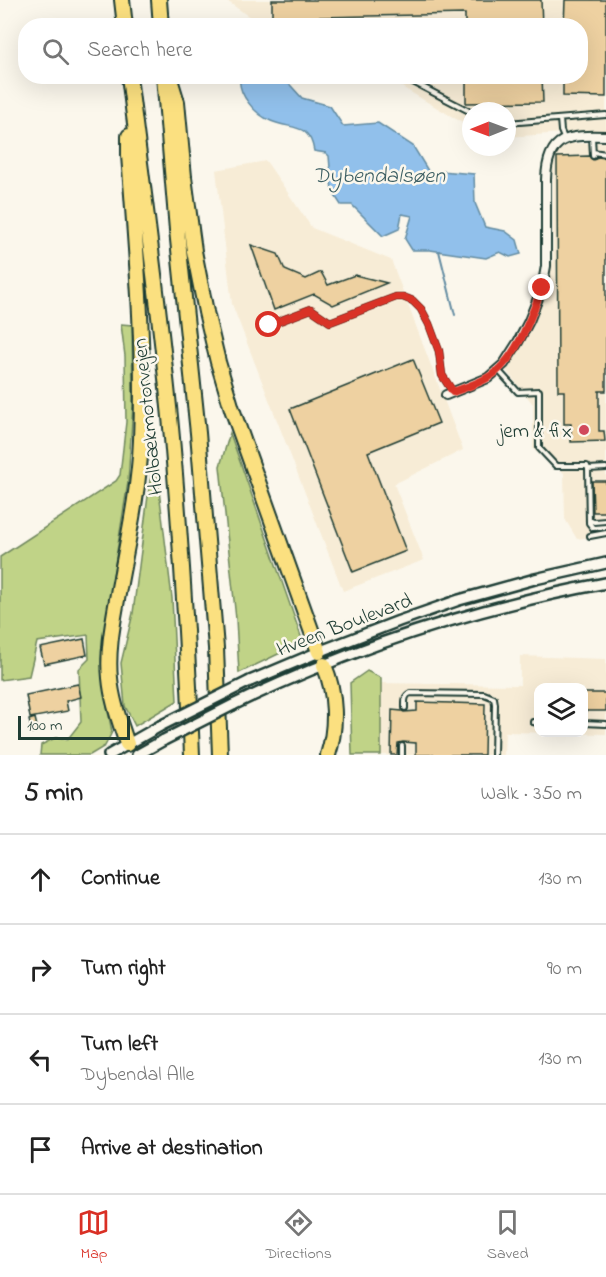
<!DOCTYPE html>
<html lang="en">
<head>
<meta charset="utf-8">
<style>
	body { margin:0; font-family:"Indie Flower",sans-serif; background:#f6f6f6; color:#222 }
	.controls { position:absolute; right:18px; bottom:18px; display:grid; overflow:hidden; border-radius:12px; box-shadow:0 6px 24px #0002 }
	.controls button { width:54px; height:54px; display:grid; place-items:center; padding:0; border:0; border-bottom:2px solid #e0e0e0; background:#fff; color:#222; font:30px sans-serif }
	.compass { position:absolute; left:462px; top:102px; width:54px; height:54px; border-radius:50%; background:#fff; box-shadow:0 6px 24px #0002; rotate:269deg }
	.scale { position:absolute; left:18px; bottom:15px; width:112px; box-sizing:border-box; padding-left:6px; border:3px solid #1f3d34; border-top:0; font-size:16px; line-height:21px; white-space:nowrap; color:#1f3d34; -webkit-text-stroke:4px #fbf7ec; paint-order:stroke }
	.stop { position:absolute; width:18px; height:18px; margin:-14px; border:4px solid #d93025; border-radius:50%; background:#fff }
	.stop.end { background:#d93025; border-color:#fff; box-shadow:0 2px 6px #0008 }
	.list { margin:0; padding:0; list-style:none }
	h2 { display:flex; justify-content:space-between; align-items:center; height:78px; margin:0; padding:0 24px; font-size:26px }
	h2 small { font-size:20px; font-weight:400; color:#767676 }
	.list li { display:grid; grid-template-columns:39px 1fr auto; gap:18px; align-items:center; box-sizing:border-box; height:90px; padding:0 24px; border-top:2px solid #e0e0e0 }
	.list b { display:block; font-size:22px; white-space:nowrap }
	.list p { margin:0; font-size:20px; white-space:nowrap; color:#767676 }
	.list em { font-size:20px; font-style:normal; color:#767676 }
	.icon { flex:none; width:33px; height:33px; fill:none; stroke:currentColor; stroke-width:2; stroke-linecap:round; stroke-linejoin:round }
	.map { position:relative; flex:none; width:606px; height:755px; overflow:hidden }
	.search { position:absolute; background:#fff; box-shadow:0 6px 24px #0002; left:18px; right:18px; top:18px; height:66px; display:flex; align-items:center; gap:15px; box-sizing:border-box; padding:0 21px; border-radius:24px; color:#767676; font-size:22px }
	.sheet { height:438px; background:#fff }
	nav { display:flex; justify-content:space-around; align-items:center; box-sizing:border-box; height:84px; border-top:2px solid #e0e0e0; background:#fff; font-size:16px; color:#767676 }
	nav a { display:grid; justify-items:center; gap:3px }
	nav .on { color:#d93025 }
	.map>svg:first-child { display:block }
	.built { fill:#f7ecd6; fill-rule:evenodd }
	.green { fill:#c0d387; stroke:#70885e; stroke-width:1.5 }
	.water { fill:#91c0eb; stroke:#638ca2; stroke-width:1.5 }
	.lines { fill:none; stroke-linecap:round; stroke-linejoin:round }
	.stream { stroke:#638ca2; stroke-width:2 }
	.building { fill:#eed1a1; stroke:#1f3d34; stroke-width:1.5 }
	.service-casing { stroke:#1f3d34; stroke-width:8 }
	.minor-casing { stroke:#1f3d34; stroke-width:12 }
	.tertiary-casing { stroke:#1f3d34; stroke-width:14 }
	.motorway-casing { stroke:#1f3d34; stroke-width:18 }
	.service { stroke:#fbf7ec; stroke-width:4 }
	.minor { stroke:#fbf7ec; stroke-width:8 }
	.tertiary { stroke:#fbf7ec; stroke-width:9 }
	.motorway { stroke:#fbe080; stroke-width:14 }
	.tertiary-bridge-casing { stroke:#1f3d34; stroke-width:14; stroke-linecap:butt }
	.tertiary-bridge { stroke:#fbf7ec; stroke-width:9 }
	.route { stroke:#d93025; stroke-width:8 }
	.poi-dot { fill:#d1495b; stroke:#fbf7ec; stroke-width:2 }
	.labels { text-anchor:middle; stroke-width:5; stroke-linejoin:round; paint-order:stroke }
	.street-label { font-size:21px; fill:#1f3d34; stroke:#fbf7ec }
	.poi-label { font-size:21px; fill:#1f3d34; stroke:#fbf7ec; text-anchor:end }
	.water-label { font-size:22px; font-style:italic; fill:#3c5e62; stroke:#fbf7ec }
</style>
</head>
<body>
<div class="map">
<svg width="606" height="755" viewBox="0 0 606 755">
	<rect width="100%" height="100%" fill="#fbf7ec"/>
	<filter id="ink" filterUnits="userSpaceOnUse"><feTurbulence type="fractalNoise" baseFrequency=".0167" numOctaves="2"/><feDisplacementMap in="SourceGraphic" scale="12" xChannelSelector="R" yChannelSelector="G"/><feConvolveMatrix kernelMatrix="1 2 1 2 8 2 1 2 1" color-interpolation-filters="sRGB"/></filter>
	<g filter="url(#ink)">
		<path class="built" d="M227 0H606V130L507 137V111H471V125L456 119 385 77 580 76V26L261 25 227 1Z
			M606 142V535L577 539 565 519 564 473 533 449V404L505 369 532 329 547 291 553 260V157L565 144Z
			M266 161 312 228 391 260 463 450 394 484 424 560 343 591 232 304 216 170Z
			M520 656 606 659V734L505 732 504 755H371L374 683 520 685ZM538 688H584V732H538Z"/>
		<path class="green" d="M121 324 132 325 133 405 128 482 113 576 101 659 104 691 112 732 105 746 90 755H40L41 745 57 737 67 740 81 722 79 669 89 659 88 635 37 642 29 676 0 680V557L116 481 120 475 126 422 125 356Z
			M230 433 303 642 239 673 236 619 220 466Z
			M154 449 172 598 177 701 135 726 125 706 121 663 133 613Z
			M367 671 381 678V755H352L350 683Z"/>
		<path class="water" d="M240 77H283L302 98 330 106 343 126 378 123 413 146 433 179 441 171 474 174 475 203 485 227 505 231 517 240 521 254 510 257 500 252 486 258 430 250H412L405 239 412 216 402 214 399 229 383 236 352 205H341L332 191 329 156 326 153 314 151C309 122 292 130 271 121 256 115 237 94 240 77Z"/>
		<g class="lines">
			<path class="stream" d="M439 251 455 315"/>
		</g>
		<path class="building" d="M272 0H541L542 26H465V14L272 18Z
			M565 0H606V97L563 96V76H580V26H564Z
			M466 76H542L543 102 466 103Z
			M589 156 593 160 596 159 597 157 606 158V391H599V431H604L605 441 571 442V424H564V391H558L557 157Z
			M251 245 278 254 285 270 306 279 321 272 328 285 355 275 387 283 333 305 314 294 274 310Z
			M413 359 439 423 368 452 406 551 353 572 290 409Z
			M592 481H606V512H593Z
			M84 639 87 655 44 664 40 648Z
			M78 684 81 697 66 701 68 711 30 718 26 695Z
			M584 693H606V711H584Z
			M417 702 485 704 484 755H416V743L403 742 398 743 397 755H391L392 710 402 711 404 712 417 711Z
			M35 718 38 731 32 733 29 720Z"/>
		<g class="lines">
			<g class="service-casing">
				<path id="service" d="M409 76V80L471 112
					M560 119 561 131 564 138
					M507 123 606 115
					M592 136 593 156
					M593 152 606 154
					M269 325 311 309 330 322 396 297H403L413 301 421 309 429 324 439 351 442 375 452 391
					M498 370 518 392 539 391V448L556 466H587L588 469 606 468
					M588 469 589 523 593 528 606 527
					M589 520 594 522 606 521
					M590 536 606 533
					M405 708C405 701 404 695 411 693L484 694 494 698 495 704 494 755
					M533 722 538 723
					M584 723 606 724
					M402 755V746"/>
			</g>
			<g class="minor-casing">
				<path id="minor" d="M446 395 488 378 504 364 518 342 529 321 542 288 546 266V180C547 135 569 135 606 136"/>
			</g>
			<g class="tertiary-casing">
				<path id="tertiary" d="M250 681 326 649 399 621 459 600 535 579 606 563
					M233 705C351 648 477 607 606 583
					M109 755 160 726
					M137 755 164 740"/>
			</g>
			<g class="motorway-casing">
				<path id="motorway" d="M122 0 125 26
					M159 0 161 26
					M129 76C144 197 161 317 172 438 181 543 188 649 192 755
					M164 76 177 230 198 433 216 648 220 755
					M170 79 177 102 184 177 194 251 206 312 218 362 232 409 319 652
					M324 665C336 693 337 727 328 755
					M127 744C120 722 112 701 110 678 107 649 114 618 119 588 128 539 139 490 141 440 145 345 136 250 129 155V136"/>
			</g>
			<use href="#service" class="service"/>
			<use href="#minor" class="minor"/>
			<use href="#tertiary" class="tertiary"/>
			<use href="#motorway" class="motorway"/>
			<g class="tertiary-bridge-casing">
				<path id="tertiary-bridge" d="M160 726 250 681
					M164 740 233 705"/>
			</g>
			<use href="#tertiary-bridge" class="tertiary-bridge"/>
		</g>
	</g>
	<g class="lines" filter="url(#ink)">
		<path class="route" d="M269 325 311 309 330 322 396 297H403L413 301 421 309 429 324 439 351 442 375 453 392C464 388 477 384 487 378 516 362 531 317 542 288"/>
	</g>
	<circle class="poi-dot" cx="584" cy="430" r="6"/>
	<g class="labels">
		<g class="street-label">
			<text transform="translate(147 417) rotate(-96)" y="7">Holbækmotorvejen</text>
			<text transform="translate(344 624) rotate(-21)" y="7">Hveen Boulevard</text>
		</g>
		<g class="poi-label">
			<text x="572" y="437">jem &amp; fix</text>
		</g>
		<g class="water-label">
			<text x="379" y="182">Dybendalsøen</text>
		</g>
	</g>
</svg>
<div class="controls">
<button><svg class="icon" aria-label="layers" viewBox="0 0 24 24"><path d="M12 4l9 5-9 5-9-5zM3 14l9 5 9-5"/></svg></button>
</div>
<svg class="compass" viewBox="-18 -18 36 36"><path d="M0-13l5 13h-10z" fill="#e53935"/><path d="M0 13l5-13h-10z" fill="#767676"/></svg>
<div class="scale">100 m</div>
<div class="stop" style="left:269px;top:325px"></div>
<div class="stop end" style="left:542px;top:288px"></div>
<div class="search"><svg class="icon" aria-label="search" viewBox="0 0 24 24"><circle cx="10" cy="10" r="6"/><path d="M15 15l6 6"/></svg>Search here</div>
</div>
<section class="sheet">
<h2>5 min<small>Walk · 350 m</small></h2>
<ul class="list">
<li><svg class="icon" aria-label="ahead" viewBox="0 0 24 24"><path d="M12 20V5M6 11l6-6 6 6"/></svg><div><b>Continue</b></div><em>130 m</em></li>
<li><svg class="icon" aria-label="right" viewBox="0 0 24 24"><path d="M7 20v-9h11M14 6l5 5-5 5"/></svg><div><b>Turn right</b></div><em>90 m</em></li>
<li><svg class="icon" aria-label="left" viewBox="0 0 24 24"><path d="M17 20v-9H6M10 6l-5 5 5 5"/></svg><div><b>Turn left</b><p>Dybendal Alle</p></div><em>130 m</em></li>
<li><svg class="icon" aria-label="arrive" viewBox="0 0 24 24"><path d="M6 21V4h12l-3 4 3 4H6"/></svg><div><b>Arrive at destination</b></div></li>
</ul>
</section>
<nav>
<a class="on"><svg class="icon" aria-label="map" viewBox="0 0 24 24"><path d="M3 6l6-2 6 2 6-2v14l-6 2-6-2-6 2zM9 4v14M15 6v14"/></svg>Map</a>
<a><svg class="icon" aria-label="directions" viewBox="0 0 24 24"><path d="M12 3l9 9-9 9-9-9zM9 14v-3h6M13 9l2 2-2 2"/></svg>Directions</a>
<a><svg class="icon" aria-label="saved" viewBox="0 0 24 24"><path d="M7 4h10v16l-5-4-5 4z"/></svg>Saved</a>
</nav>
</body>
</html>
